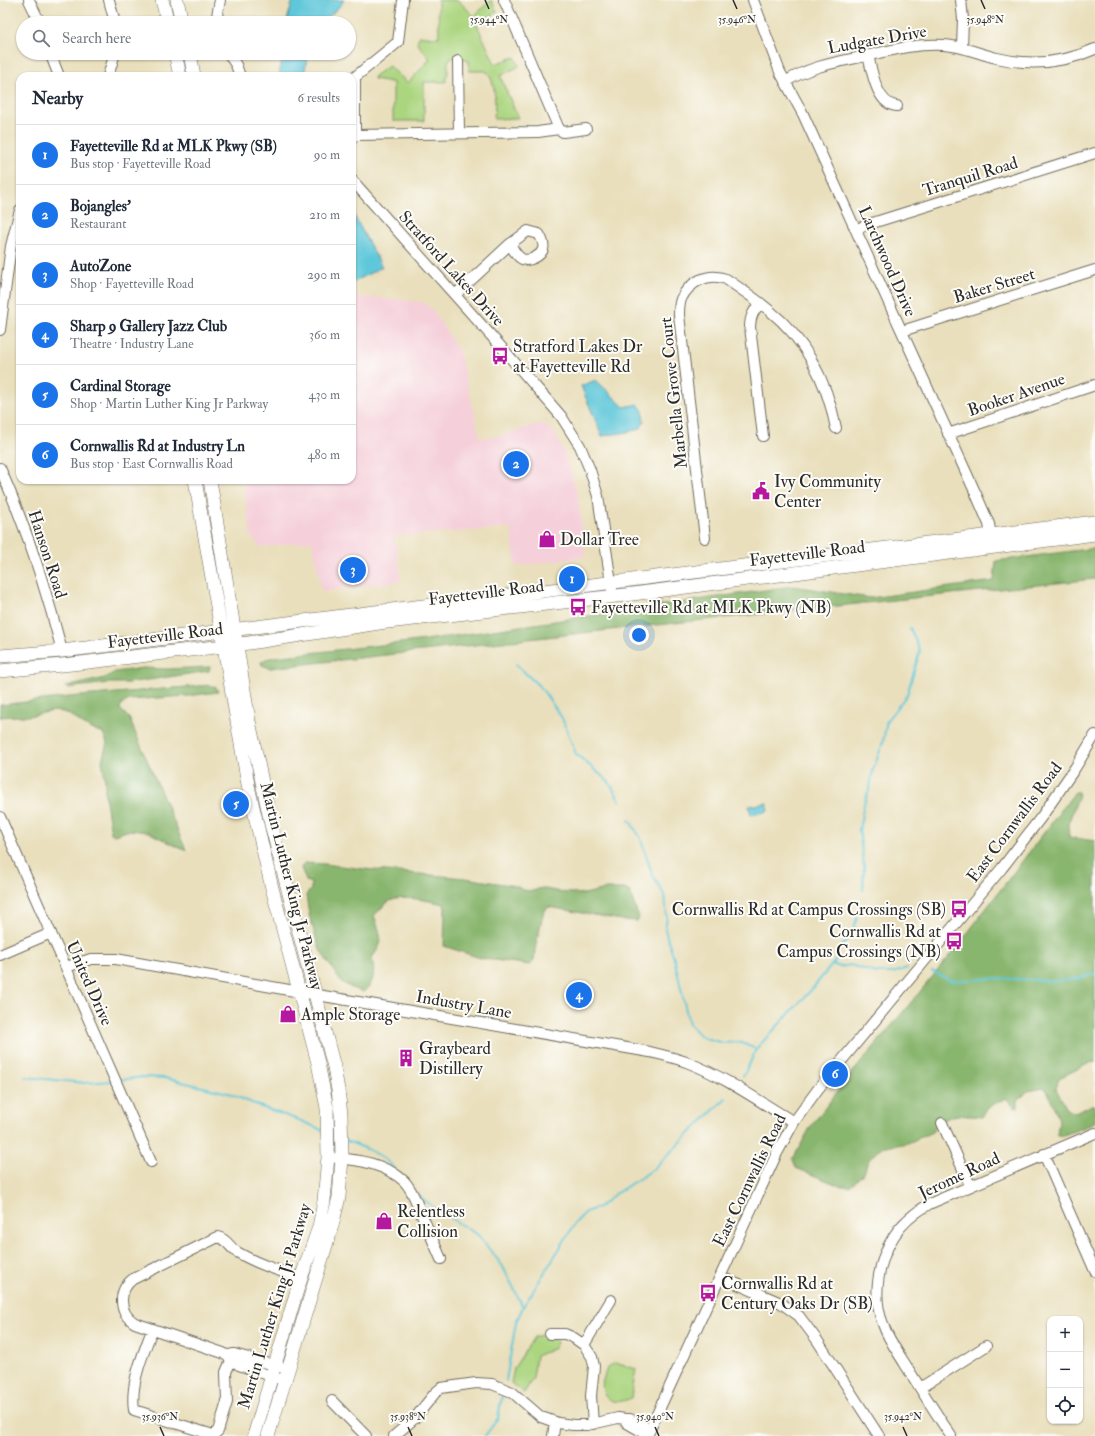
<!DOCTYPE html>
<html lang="en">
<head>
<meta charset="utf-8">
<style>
	body { margin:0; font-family:"IM FELL Double Pica",serif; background:#f2f2f3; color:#1f2937 }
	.controls { position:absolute; right:12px; bottom:12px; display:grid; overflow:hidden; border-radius:8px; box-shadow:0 1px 3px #0004 }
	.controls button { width:36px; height:36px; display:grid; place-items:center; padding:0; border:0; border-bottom:1px solid #e0e1e3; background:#fff; color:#1f2937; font:20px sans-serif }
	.you { position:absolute; left:639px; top:635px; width:14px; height:14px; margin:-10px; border:3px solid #fff; border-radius:50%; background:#1a73e8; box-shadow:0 0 0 6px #1a73e833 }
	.badge { display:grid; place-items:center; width:26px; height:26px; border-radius:50%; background:#1a73e8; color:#fff; font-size:13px; font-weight:700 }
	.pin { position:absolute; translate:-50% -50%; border:2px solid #fff; box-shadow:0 1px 4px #0006 }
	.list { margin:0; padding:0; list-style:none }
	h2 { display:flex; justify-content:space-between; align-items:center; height:52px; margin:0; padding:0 16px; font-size:17px }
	h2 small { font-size:13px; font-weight:400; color:#747a83 }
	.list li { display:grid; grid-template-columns:26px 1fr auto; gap:12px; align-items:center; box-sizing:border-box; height:60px; padding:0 16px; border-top:1px solid #e0e1e3 }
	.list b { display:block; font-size:15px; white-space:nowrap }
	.list p { margin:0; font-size:13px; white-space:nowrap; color:#747a83 }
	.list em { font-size:13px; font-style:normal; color:#747a83 }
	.icon { flex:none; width:22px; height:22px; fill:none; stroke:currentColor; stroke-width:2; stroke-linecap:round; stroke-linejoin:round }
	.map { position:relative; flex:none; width:1095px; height:1436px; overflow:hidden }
	.search { position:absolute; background:#fff; box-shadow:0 1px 3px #0004; left:16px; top:16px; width:340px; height:44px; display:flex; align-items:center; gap:10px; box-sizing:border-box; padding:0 14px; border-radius:22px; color:#747a83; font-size:15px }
	.panel { position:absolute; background:#fff; box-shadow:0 1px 3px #0004; left:16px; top:72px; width:340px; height:412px; border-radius:12px }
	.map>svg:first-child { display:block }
	.built { fill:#f5cfda }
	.green { fill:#acd580; stroke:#6c8056 }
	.forest { fill:#89b66e; stroke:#5a704c }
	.water { fill:#5ec7da; stroke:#447982 }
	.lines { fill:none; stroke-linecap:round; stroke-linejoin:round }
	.stream { stroke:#5ec7da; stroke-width:2 }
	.minor-casing { stroke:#6e6a5e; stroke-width:12 }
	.major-casing { stroke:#6e6a5e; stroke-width:14 }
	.minor { stroke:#fff; stroke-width:10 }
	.major { stroke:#fff; stroke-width:13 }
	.ticks { fill:none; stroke:#2b2b2b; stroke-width:1.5 }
	.labels { text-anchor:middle; stroke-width:4; stroke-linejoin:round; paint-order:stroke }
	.street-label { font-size:17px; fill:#2b2b2b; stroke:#fdfcf7 }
	.poi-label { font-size:17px; fill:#2b2b2b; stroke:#fdfcf7; text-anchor:start }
	.ticks-label { font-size:10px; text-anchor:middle; fill:#2b2b2b; stroke:#fdfcf7; stroke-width:4; stroke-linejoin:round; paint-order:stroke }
</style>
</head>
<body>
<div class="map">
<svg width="1095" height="1436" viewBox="0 0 1095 1436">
	<rect width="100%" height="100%" fill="#fdfcf7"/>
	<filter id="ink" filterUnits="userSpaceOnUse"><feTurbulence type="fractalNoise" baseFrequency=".025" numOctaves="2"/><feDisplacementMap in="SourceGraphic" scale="8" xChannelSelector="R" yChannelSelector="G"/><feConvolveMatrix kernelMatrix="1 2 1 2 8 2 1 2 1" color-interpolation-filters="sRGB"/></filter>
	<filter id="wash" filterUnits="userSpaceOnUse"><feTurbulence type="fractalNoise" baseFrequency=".012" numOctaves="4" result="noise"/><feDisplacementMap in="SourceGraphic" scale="16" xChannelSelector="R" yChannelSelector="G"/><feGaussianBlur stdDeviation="0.9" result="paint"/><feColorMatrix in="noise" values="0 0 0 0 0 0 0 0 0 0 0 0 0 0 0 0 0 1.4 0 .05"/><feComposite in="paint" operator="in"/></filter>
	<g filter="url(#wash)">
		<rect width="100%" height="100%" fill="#e9dfbc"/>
		<path class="built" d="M352 296 423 302 432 309 459 351 480 438 497 437 540 423 554 431 566 457 578 495 585 555 583 557 516 566 511 528 395 536 401 581 322 592 312 541 260 547 251 536 243 480H352Z"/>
		<path class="green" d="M438 0H458L474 16 491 0 497 12 477 25 495 64 515 57 519 66 500 76 518 118 494 119C495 104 497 83 486 71H469V61C462 57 456 56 448 60V75L446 76V82H424V121H393V83L391 82 374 79V76L389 66 408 83 430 59 417 43 419 36 439 37Z
			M545 1334 547 1339 556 1338 557 1343 553 1349 536 1356 533 1378 524 1393 511 1383 514 1368 534 1337Z
			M615 1363 636 1369 631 1398C615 1406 599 1401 603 1380 604 1376 606 1372 607 1368Z"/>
		<path class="forest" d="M1095 548V579L618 629 270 668 262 665 261 662 266 659 274 657 426 640 793 586 870 598 994 581 996 561Z
			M210 667 209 671 128 683H108L68 688 65 687 105 678 115 672 143 668 167 669Z
			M210 685 216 687 218 692 188 696 129 700 121 705 120 709 129 718 186 850 182 849 148 832 130 830 114 835 111 833 105 795V780L102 761 107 743 102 732C87 730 78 719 66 713 54 708 40 715 28 716 19 716 9 716 0 717V705L69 697Z
			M1075 792H1078L1079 795 1068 824 1069 837 1095 841V1063L1092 1062 1059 1078 1056 1089 1067 1109 1075 1113 1092 1105H1095V1123L1061 1136 1057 1134 1059 1120 1048 1092 1044 1088 1028 1091 1018 1101V1108L1014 1107 1006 1098 988 1107 982 1117 956 1115 942 1120 932 1132 908 1143 880 1148 868 1161 864 1173 850 1186H840L796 1168 793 1159 811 1126 848 1078 953 952Z
			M304 863 324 864 364 869 465 878 516 886 523 890 533 891 541 888 560 892 584 894 607 889H625L630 892 639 919 637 921 621 920 549 907 544 910 535 949 534 961 530 965 480 958 444 946 445 909 444 904C429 901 401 894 388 902 383 905 379 912 374 915 376 922 383 938 380 944 379 949 374 954 372 958 375 972 375 983 363 992L354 989 341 982 320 950 309 915 306 895 311 889V883L306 881 301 868Z"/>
		<path class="water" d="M293 0H344C339 9 329 15 322 23H286Z
			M283 53H308L304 76H279Z
			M352 212 382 267 352 283Z
			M596 380 624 407 638 404 643 411 644 422 640 429 628 432 602 436 581 386Z
			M767 803 768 811 751 815 749 806Z"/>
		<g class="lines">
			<path class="stream" d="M516 664 542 689 562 718 576 754 609 782 620 801
				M629 820 640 837 653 876 665 896 667 917 665 930 675 962 689 1024 702 1037 723 1043 739 1042 756 1049
				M863 890 864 866 859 830 864 804 870 787 873 770 883 742 887 720 907 695 920 651 910 628
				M832 964 840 967 850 965 876 973H893L907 968
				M932 971 951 981 999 978 1051 981 1071 980 1095 974
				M743 1076 750 1063 756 1049 813 988 835 961 838 951 853 933 857 917
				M25 1077 85 1083 111 1081
				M119 1080 144 1077 165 1078 228 1093 264 1108 299 1120 322 1130
				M346 1141C364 1147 382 1154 395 1169
				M418 1195 440 1212 478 1235 502 1265 523 1307
				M506 1381 516 1322 523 1307 576 1222 586 1212 599 1207 615 1194 651 1171 726 1098
				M485 1436 498 1418 502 1396"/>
		</g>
	</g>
	<g filter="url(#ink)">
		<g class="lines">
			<g class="minor-casing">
				<path id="minor" d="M29 0 40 23
					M109 0 115 23
					M753 0 780 72 803 114 898 323 976 494 989 524 991 536
					M961 0 963 19 962 47
					M217 23V16L220 0
					M50 53 59 76
					M228 53 236 65 240 76
					M868 55C872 72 877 105 897 106
					M458 61 459 133
					M108 76 115 53
					M785 82C810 66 838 62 866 56 892 50 917 43 944 45 963 46 979 54 997 58 1030 66 1064 63 1095 49
					M559 129 563 132 586 129
					M355 135 538 132 559 129 504 0
					M352 139 355 135V77L398 42 403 0
					M352 180 503 349 561 416 580 446 590 470 598 496 612 589
					M856 230 866 225 1095 153
					M456 294 510 244 528 231 539 234C541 238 545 243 543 249 541 256 529 262 522 259 516 256 513 249 510 244
					M760 303C754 311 750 316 750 327L763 436
					M0 330 11 246 20 210
					M902 331 1095 270
					M948 434 1095 385
					M0 468C26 527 46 588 62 651
					M705 538 679 315C679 310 679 304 681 299 689 282 708 272 726 279 741 289 756 299 769 310 806 340 827 382 836 428
					M0 817 151 1162
					M0 955 51 933
					M66 967 91 959H116L300 992 650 1052C663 1055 676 1058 689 1063 727 1078 760 1102 794 1122
					M942 1123 970 1185
					M1044 1154 1095 1271
					M336 1158C360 1160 385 1164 404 1181 412 1189 416 1201 420 1211 427 1227 434 1243 441 1259
					M721 1277 781 1303 799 1316 817 1340 879 1436
					M152 1330C143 1355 130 1383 134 1410L213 1435 218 1431 227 1402 226 1372 234 1354
					M550 1334H565L574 1338 584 1345 592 1357 594 1366 591 1396 593 1424
					M584 1345 611 1300
					M229 1355 234 1354 281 1367
					M277 1378 239 1365 223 1353 135 1323C118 1313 118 1290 133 1279L218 1237C227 1239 230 1248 237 1252 257 1264 280 1271 301 1278
					M920 1388 986 1346
					M332 1401 366 1436
					M648 1435 627 1423 625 1419H630L650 1430
					M394 1436 415 1418 435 1393 441 1388 476 1383 492 1384 512 1392 541 1417 558 1423 573 1425H587L618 1418 625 1419
					M553 1436 555 1422
					M647 1436 777 1153 794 1122 818 1089 1002 868 1042 816 1075 768 1095 735
					M951 1436C935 1412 920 1388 905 1364 897 1351 888 1339 883 1324 872 1297 878 1261 894 1236 902 1223 916 1212 929 1204L1095 1133"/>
			</g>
			<g class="major-casing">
				<path id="major" d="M162 0 168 23
					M177 0 182 23
					M175 53 180 76
					M190 53 194 76
					M195 480 249 790 272 888 318 1063 327 1108 328 1157 324 1201 319 1227 298 1287 254 1436
					M210 480 249 721 271 824 334 1067 338 1090 341 1114 342 1158 339 1197 333 1222 268 1436
					M0 656 62 651 359 614 1095 522
					M0 671 72 664 249 643 379 623 625 595 1095 534"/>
			</g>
			<use href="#minor" class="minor"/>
			<use href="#major" class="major"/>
		</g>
	</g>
	<path class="ticks" d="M485 0 489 9M733 0 737 9M981 0 985 9M160 1427 164 1436M408 1427 412 1436M655 1427 659 1436M903 1427 907 1436"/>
	<defs>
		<g id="bus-bare" transform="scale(1.38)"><path d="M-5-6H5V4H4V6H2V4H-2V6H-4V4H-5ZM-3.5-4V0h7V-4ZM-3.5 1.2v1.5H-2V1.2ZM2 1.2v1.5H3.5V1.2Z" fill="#b5179e" stroke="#fdfcf7" stroke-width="2.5" paint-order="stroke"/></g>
		<g id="civic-bare" transform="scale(1.38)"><path d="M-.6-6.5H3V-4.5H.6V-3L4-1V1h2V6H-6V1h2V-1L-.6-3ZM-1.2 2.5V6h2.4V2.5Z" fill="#b5179e" stroke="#fdfcf7" stroke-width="2.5" paint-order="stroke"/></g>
		<g id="shop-bare" transform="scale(1.38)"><path d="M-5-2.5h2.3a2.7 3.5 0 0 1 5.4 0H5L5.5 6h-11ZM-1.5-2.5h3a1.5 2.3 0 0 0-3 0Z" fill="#b5179e" stroke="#fdfcf7" stroke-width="2.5" paint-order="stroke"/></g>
		<g id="building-bare" transform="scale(1.38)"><path d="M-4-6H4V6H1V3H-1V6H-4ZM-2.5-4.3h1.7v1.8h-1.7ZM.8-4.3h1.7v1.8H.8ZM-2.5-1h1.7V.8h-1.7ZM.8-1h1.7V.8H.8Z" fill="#b5179e" stroke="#fdfcf7" stroke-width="2.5" paint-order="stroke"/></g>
	</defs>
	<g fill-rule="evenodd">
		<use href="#bus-bare" x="500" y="356"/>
		<use href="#civic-bare" x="761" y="491"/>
		<use href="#shop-bare" x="547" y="539"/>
		<use href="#bus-bare" x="578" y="607"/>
		<use href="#bus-bare" x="959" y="909"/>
		<use href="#bus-bare" x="954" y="941"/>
		<use href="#shop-bare" x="288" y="1014"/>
		<use href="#building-bare" x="406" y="1058"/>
		<use href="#shop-bare" x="384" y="1221"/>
		<use href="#bus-bare" x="708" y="1293"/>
	</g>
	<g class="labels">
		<g class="street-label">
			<text transform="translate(877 39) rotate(-10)" y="6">Ludgate Drive</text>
			<text transform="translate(970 176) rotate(-17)" y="6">Tranquil Road</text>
			<text transform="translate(888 261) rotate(66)" y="6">Larchwood Drive</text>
			<text transform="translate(452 268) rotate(48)" y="6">Stratford Lakes Drive</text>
			<text transform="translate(994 285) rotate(-17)" y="6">Baker Street</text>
			<text transform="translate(673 393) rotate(-96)" y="6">Marbella Grove Court</text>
			<text transform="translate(1016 394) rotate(-19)" y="6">Booker Avenue</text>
			<text transform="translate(807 553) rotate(-7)" y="6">Fayetteville Road</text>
			<text transform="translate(48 554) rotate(72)" y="6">Hanson Road</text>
			<text transform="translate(486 592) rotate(-7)" y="6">Fayetteville Road</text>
			<text transform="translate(165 635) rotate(-7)" y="6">Fayetteville Road</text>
			<text transform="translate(1014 822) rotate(-53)" y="6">East Cornwallis Road</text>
			<text transform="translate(292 886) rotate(76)" y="6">Martin Luther King Jr Parkway</text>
			<text transform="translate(90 983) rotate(66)" y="6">United Drive</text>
			<text transform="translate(464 1004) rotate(10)" y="6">Industry Lane</text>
			<text transform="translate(959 1175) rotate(-25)" y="6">Jerome Road</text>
			<text transform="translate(749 1180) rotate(-64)" y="6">East Cornwallis Road</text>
			<text transform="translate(274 1306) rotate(-73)" y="6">Martin Luther King Jr Parkway</text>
		</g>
		<g class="poi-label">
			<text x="513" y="352">Stratford Lakes Dr<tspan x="513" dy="20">at Fayetteville Rd</tspan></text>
			<text x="774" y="487">Ivy Community<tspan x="774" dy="20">Center</tspan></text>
			<text x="560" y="545">Dollar Tree</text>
			<text x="591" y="613">Fayetteville Rd at MLK Pkwy (NB)</text>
			<text x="946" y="915" text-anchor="end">Cornwallis Rd at Campus Crossings (SB)</text>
			<text x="941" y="937" text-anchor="end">Cornwallis Rd at<tspan x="941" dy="20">Campus Crossings (NB)</tspan></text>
			<text x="301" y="1020">Ample Storage</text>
			<text x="419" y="1054">Graybeard<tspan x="419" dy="20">Distillery</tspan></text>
			<text x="397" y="1217">Relentless<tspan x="397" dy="20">Collision</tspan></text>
			<text x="721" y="1289">Cornwallis Rd at<tspan x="721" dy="20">Century Oaks Dr (SB)</tspan></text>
		</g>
	</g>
	<g class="ticks-label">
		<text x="489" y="23">35.944°N</text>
		<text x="737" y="23">35.946°N</text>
		<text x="985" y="23">35.948°N</text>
		<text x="160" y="1420">35.936°N</text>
		<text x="408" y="1420">35.938°N</text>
		<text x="655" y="1420">35.940°N</text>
		<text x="903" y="1420">35.942°N</text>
	</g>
</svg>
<div class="controls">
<button>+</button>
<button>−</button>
<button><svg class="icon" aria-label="locate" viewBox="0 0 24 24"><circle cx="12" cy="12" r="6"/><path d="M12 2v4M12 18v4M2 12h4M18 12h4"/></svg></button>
</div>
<div class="you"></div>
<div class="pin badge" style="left:572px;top:579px">1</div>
<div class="pin badge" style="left:516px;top:464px">2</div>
<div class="pin badge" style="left:353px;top:570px">3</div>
<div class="pin badge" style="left:579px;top:995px">4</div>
<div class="pin badge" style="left:236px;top:804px">5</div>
<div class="pin badge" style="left:835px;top:1074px">6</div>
<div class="search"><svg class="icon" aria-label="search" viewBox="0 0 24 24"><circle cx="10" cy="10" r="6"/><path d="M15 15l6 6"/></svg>Search here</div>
<section class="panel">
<h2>Nearby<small>6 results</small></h2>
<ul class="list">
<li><span class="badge">1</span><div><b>Fayetteville Rd at MLK Pkwy (SB)</b><p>Bus stop · Fayetteville Road</p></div><em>90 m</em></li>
<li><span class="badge">2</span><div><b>Bojangles'</b><p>Restaurant</p></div><em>210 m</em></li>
<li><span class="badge">3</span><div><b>AutoZone</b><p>Shop · Fayetteville Road</p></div><em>290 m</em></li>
<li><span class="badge">4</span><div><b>Sharp 9 Gallery Jazz Club</b><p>Theatre · Industry Lane</p></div><em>360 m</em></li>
<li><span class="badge">5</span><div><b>Cardinal Storage</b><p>Shop · Martin Luther King Jr Parkway</p></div><em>430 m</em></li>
<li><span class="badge">6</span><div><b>Cornwallis Rd at Industry Ln</b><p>Bus stop · East Cornwallis Road</p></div><em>480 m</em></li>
</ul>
</section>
</div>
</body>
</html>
